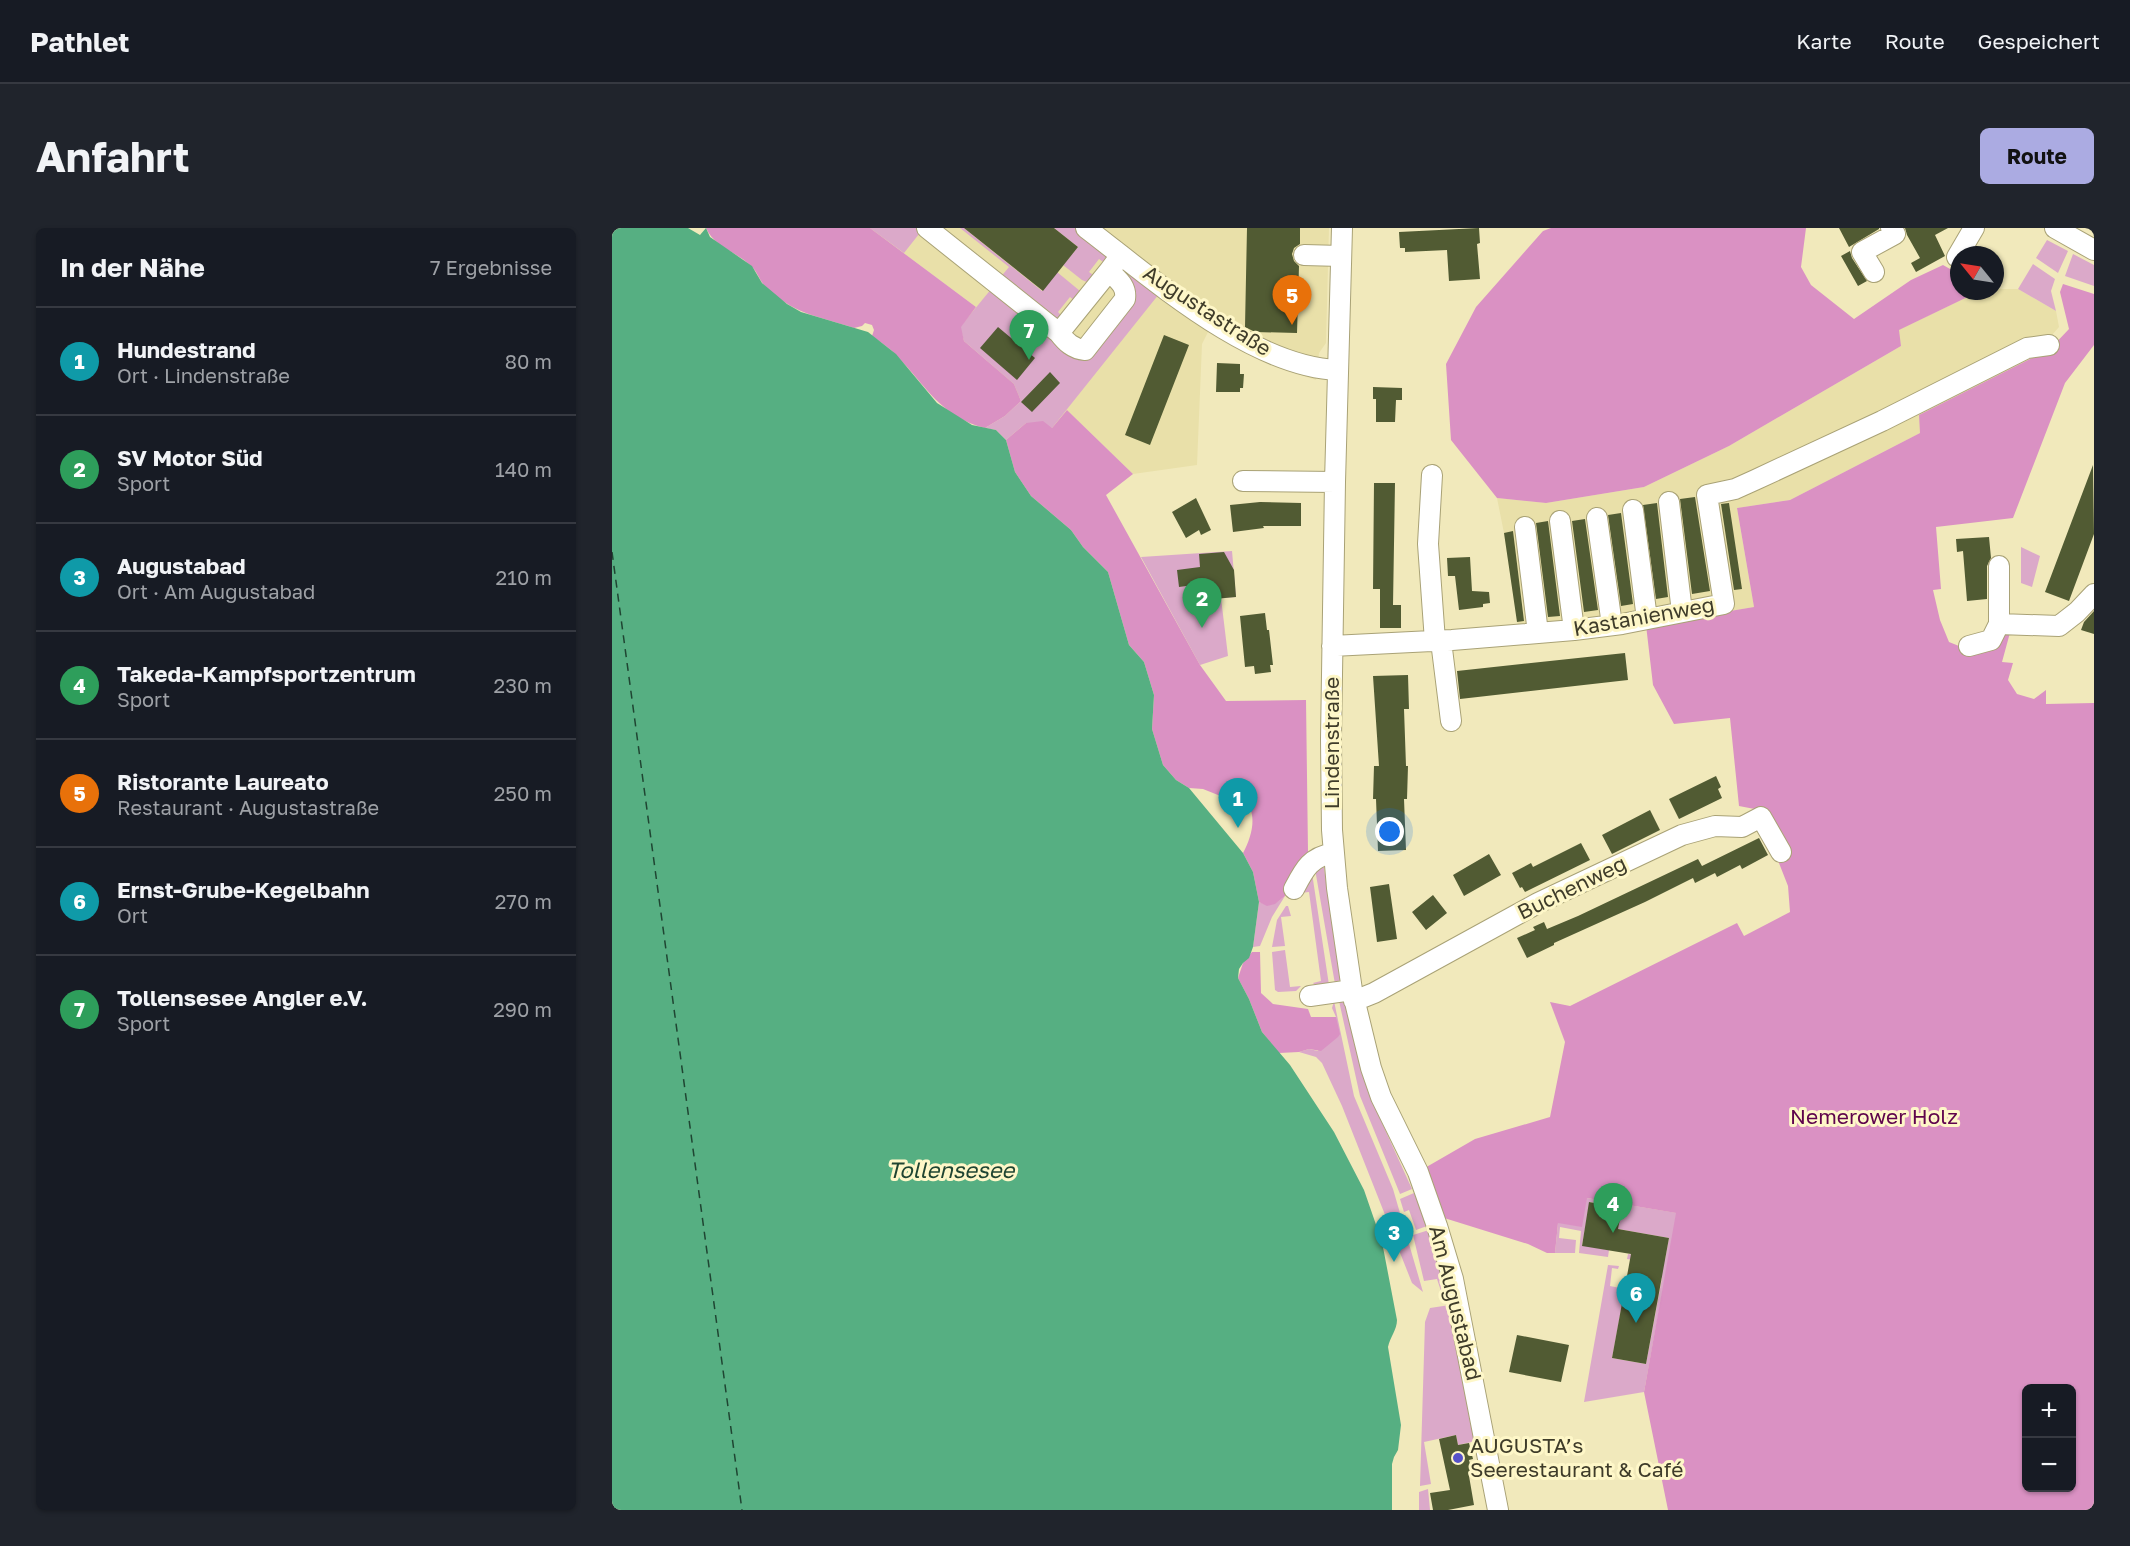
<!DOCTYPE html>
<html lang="de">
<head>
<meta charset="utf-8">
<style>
	body { margin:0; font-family:"Golos Text",sans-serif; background:#20242c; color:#f1f3f6 }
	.controls { position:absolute; right:18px; bottom:18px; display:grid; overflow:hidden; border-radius:9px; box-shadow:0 2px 4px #0004 }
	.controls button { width:54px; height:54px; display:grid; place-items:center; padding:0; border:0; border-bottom:2px solid #363941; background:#171b24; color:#f1f3f6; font:30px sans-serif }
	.compass { position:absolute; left:1338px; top:18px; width:54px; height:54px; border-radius:50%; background:#171b24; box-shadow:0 2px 4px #0004; rotate:300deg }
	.you { position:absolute; left:778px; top:604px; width:21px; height:21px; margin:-15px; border:4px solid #fff; border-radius:50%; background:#1a73e8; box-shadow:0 0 0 9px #1a73e833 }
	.badge { display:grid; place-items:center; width:39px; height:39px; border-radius:50%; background:#ababe2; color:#fff; font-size:20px; font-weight:700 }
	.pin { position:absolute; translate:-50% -50px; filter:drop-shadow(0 2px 3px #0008) }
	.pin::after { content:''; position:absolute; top:32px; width:21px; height:18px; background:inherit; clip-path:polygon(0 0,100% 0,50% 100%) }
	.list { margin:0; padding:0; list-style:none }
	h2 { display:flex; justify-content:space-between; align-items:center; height:78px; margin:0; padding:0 24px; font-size:26px }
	h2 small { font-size:20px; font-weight:400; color:#9ea1a6 }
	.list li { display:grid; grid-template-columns:39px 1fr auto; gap:18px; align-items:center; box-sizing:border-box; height:108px; padding:0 24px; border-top:2px solid #363941 }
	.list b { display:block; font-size:22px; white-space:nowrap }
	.list p { margin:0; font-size:20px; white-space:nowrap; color:#9ea1a6 }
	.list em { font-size:20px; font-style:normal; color:#9ea1a6 }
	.map { position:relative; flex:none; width:1482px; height:1282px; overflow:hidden; border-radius:9px }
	header { display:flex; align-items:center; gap:36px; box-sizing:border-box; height:84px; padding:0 30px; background:#171b24; border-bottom:2px solid #363941 }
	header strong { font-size:28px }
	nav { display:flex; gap:33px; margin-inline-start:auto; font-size:21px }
	.intro { display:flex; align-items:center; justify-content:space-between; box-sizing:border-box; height:144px; padding:0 36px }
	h1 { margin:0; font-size:42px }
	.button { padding:15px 27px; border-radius:9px; background:#ababe2; color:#111; font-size:21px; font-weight:700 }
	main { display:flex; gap:36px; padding:0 36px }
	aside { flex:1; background:#171b24; border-radius:9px; box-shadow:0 2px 4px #0004 }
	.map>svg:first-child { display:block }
	.built { fill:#e9e0a9 }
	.green { fill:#dba9c9 }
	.forest { fill:#da91c3; fill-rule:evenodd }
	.water { fill:#56af82 }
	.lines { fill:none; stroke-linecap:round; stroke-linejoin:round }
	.ferry { stroke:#1f4532; stroke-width:1.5; stroke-dasharray:8 6; stroke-linecap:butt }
	.building { fill:#515b33 }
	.minor-casing { stroke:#a9a276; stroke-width:22 }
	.minor { stroke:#fff; stroke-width:20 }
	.poi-dot { fill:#5652c9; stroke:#fef7c8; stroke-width:2 }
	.labels { text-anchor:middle; stroke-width:6; stroke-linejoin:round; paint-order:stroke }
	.street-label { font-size:21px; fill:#3f3c2a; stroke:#fef7c8 }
	.park-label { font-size:21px; fill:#5f044c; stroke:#fef7c8 }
	.poi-label { font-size:21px; fill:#3f3c2a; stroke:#fef7c8; text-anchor:start }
	.water-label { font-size:22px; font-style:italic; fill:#1f4532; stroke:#fef7c8 }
</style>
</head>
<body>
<header>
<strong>Pathlet</strong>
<nav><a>Karte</a><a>Route</a><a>Gespeichert</a></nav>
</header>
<div class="intro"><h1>Anfahrt</h1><a class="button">Route</a></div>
<main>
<aside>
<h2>In der Nähe<small>7 Ergebnisse</small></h2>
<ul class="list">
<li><span class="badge" style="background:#0f9aa8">1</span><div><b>Hundestrand</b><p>Ort · Lindenstraße</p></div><em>80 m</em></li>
<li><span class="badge" style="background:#2e9e5b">2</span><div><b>SV Motor Süd</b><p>Sport</p></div><em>140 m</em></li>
<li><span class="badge" style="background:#0f9aa8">3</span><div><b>Augustabad</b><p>Ort · Am Augustabad</p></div><em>210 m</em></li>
<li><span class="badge" style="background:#2e9e5b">4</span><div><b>Takeda-Kampfsportzentrum</b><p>Sport</p></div><em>230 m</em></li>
<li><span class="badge" style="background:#e8710a">5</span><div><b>Ristorante Laureato</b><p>Restaurant · Augustastraße</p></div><em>250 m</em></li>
<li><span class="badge" style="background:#0f9aa8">6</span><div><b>Ernst-Grube-Kegelbahn</b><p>Ort</p></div><em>270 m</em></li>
<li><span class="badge" style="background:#2e9e5b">7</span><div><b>Tollensesee Angler e.V.</b><p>Sport</p></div><em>290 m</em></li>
</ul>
</aside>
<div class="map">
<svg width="1482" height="1282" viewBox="0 0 1482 1282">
	<rect width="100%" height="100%" fill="#f1e9bb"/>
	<path class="built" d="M258 0H717L714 115 707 125 704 152 668 140 651 132 598 100 590 116 585 237 521 246 455 182 440 200 420 184 348 99 364 79Z
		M1383 61H1406L1444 83 1447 99 1434 114 1438 121 1308 187V205L1178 272 1125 280 1142 379 1034 397 1031 383 906 398 892 305 885 270 934 275 1032 259 1117 218 1289 118 1286 102 1368 63H1383Z"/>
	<path class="green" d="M258 0H309L311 1 292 25Z
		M348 0H352L430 63 445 44 468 63 469 66 464 74 458 69 446 84 452 90 448 94 387 51 397 39Z
		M442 0H463L494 23 496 31 494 36 487 31 477 44 484 49 477 55 470 52 451 37 466 19Z
		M1435 12 1456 23 1446 45 1424 30Z
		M1461 26 1482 37V58L1453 48Z
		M1421 36 1443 51 1439 63 1444 83 1406 61Z
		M512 40 547 66 440 200 414 195 394 212 384 202 373 200 393 188 409 173 402 156 352 113 348 99 380 60 459 128 521 74 505 43Z
		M1409 319 1428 328 1420 359 1409 355Z
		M620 323 624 369 609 370 616 428 588 437 529 329Z
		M711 633 728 752 723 756 703 641Z
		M700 645 717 757 705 759 701 755 709 753 697 664 688 665Z
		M673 668 660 689 648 718 641 719 647 674C659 679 663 676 673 668Z
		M674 678H676L679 688 669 689 673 718 660 719 665 692Z
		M673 722 678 759 689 758 684 763 666 764 663 762 660 724Z
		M722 773 742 868 781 961 811 1064 800 1055 730 878 710 835 704 829 687 824 697 821 706 823 724 789 720 780Z
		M727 773 733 775 756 864 800 961 788 966 748 868Z
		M802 965 815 998 804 1002 797 982 792 984 788 971Z
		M975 970 1065 985 1032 1164 972 1174 996 1037 1007 1038 1006 1041 1000 1040 998 1058 1013 1061 1000 1130 1034 1136 1050 1050 1016 1043 1045 1036 1015 1031 1016 1026 1053 1032 1057 1010 1006 1001 1009 980 978 974 970 1017 997 1022 996 1029 967 1025 969 1003 948 999 947 1010 964 1012 963 1025H943L946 995Z
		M817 1002 825 1025 836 1071 831 1069 825 1051 812 1053 801 1007Z
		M838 1077 864 1213 846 1217 844 1207 812 1214 819 1256 808 1258 813 1094 818 1080Z
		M816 1261 818 1282H807V1264Z"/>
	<path class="forest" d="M94 0H258L364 79 349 99 352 113 402 156 409 173 393 188 373 200C329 189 314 158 285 128 278 120 268 114 260 108L262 102 260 97 253 95 250 98 242 100C206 88 180 86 152 57 147 51 145 43 139 38 125 24 102 19 94 0Z
		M939 0H1194L1189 39 1199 57 1242 91 1299 52 1331 37 1347 46V63H1368L1287 102 1289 118 1117 218 1032 259 934 275 885 270 839 212 834 136 864 79 931 3Z
		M1451 56 1482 66V117L1453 155 1401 290 1324 299 1329 361 1321 362 1328 392 1337 414 1357 422 1390 401H1399L1390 434 1401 435 1396 452 1405 466 1422 471 1434 462V476L1482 475V1282H1056L1032 1164 1064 985 975 970 970 999 946 995 943 1025H935L916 1016 829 989 811 941 863 911 938 889 953 814 938 774 958 778 1125 695 1132 708 1178 684 1176 658 1163 625 1153 583 1127 578 1118 490 1062 496 1041 457 1034 397 1142 379 1125 280 1178 272 1308 205 1307 187 1438 121 1457 101 1448 64ZM1414 1160H1460V1260H1414Z
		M455 182 521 246 494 267 588 437 614 473 694 472 696 624 678 655 673 668 663 676 655 678 647 674 641 644 631 625C641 606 646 585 631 568L621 573 591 561 577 560 564 552 551 537 540 501 542 467 532 434 517 417 496 344 471 319 459 302 419 268 403 244 394 212 414 195 431 193 440 200Z
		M640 724H648L649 765 661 776 696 781 699 789H724L728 806 726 809 709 823 697 821 687 824 667 825 650 804 637 771 626 750 631 735Z"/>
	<path class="water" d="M0 0H76L88 7 94 0 98 9 140 38 150 55 175 76 189 84 256 104 284 126 325 175 360 197 384 202 394 212 403 244 419 268 459 302 471 319 496 344 517 417 532 434 542 467 540 501 551 537 564 552 577 560 631 625 641 644 647 674 641 719 637 730 631 735 627 741 626 750 637 771 650 804 678 837 722 904 752 962 770 1014 785 1092C785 1102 778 1109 776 1119L789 1197 786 1222 782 1229 780 1236V1282H0Z"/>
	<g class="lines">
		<path class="ferry" d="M0 324 130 1282"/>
	</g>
	<path class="building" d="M352 0H442L466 19 431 63Z
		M635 0H688V16L682 20 680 26 682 33 687 38 685 105 643 104 633 99Z
		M867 0 868 15 865 16 868 51 837 53 835 22 793 24V20H788L787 4Z
		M1227 0H1267V1L1237 19Z
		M1293 0H1336L1323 7 1333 28 1304 44 1299 35 1308 30 1295 7Z
		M1238 23 1240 30 1255 53 1246 58 1229 28Z
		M386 99 423 130 405 152 368 120Z
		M552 107 577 117 538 217 513 207Z
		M605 135 628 136V146H632L631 160H628V164H604Z
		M438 144 448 155 420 184 409 174Z
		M761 159 790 160V172H784L783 194H764V171H761Z
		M1481 237 1482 306 1457 373 1433 364Z
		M762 255H783L781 377H789V400H768V361H761Z
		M1083 269 1098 363 1080 366 1068 271Z
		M584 270 599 302 589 307 587 302 574 310 560 284Z
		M648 274 689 275V298H651L652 300 621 304 618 277Z
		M1045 275 1056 369 1044 371 1031 277Z
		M1117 275 1130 361 1122 362 1109 276Z
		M1009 285 1021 376 1009 378 996 287Z
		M973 291 986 382 972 384 960 293Z
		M936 293 948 388 936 389 924 295Z
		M901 303 912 393 905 394 892 305Z
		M1377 309 1379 330 1375 338V371L1355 373 1351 323 1345 324 1344 311Z
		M612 324 622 342 624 369 591 372 589 356 567 359 565 342 588 339 587 326Z
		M858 329 860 363 877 364 878 375 871 376V379L847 382 843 348H836L835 330Z
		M1482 383V406L1469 402 1472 394Z
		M653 385 655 402H657L661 437H658L659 444 643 446 642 438 633 439 628 388Z
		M1013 425 1016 452 848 471 845 443Z
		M796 447 797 481H792L794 538H796L795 571H792L794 622 766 623 764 571H761L762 538H767L761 448Z
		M1104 548 1109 559 1106 561 1110 570 1067 591 1057 571Z
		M1038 582 1048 602 1000 626 990 607Z
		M1147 610 1156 627 1130 641 1128 637 1105 649 1103 645 1083 655 1081 650 1033 674 942 715V717L915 730 905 710 923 702 921 699 932 694 935 701 966 688 1086 631 1090 638Z
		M969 615 978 632 913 664 910 659 908 660 900 645 919 635 921 639Z
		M877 626 889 647 852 668 841 647Z
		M777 656 785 711 765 714 758 659Z
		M821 667 835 685 814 702 800 684Z
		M977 974 1010 980 1006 1001 1057 1010 1034 1136 1000 1130 1019 1026 970 1018Z
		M905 1107 957 1117 949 1154 897 1144Z
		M844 1207 846 1217 857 1215 861 1231 857 1232 861 1248H857L862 1277 836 1282H821L818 1265 838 1262 827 1211Z"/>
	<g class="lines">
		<g class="minor-casing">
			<path id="minor" d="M315 0 447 105C454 114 461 121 473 122L513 71C515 58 506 52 497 43L509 27
				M474 0C541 51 640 139 726 142
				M730 0 723 254 719 511 720 602 725 660 740 762 759 840 769 869 806 944 825 998 841 1051 886 1282
				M1443 0 1482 22
				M692 27 729 28
				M1345 29 1362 0
				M1262 44 1250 24 1283 6 1279 0
				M447 105 497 43
				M820 247 816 316 823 413
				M631 253 723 254
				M1057 274 1070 384
				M1021 282 1035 391
				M985 290 1000 397
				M948 293 962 402
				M913 299 926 405
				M1387 396V338
				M829 413 839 493
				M720 418 840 412 962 402 1010 396 1112 376 1095 267 1123 261 1143 252 1270 193 1415 120 1437 117
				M1357 418 1379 412 1387 396 1447 398 1465 384 1482 366
				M682 661C692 642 698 629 721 625
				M698 768 740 762
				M742 773 762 765 926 675 1070 607 1103 598 1130 599 1149 589 1169 624"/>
		</g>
		<use href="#minor" class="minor"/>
	</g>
	<circle class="poi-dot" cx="846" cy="1230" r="6"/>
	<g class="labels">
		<g class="street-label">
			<text transform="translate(595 83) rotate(33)" y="7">Augustastraße</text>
			<text transform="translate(1032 389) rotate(-10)" y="7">Kastanienweg</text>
			<text transform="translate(720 515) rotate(-90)" y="7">Lindenstraße</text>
			<text transform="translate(960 660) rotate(-26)" y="7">Buchenweg</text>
			<text transform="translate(843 1075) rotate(76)" y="7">Am Augustabad</text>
		</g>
		<g class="park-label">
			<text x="1262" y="896">Nemerower Holz</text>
		</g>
		<g class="poi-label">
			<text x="858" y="1225">AUGUSTA’s<tspan x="858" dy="24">Seerestaurant &amp; Café</tspan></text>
		</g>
		<g class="water-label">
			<text x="339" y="950">Tollensesee</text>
		</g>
	</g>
</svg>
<div class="controls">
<button>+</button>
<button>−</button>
</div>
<svg class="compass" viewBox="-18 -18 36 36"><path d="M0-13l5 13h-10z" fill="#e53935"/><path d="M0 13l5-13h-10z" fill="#9ea1a6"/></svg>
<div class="you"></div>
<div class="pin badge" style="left:626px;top:600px;background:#0f9aa8">1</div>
<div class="pin badge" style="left:590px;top:400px;background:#2e9e5b">2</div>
<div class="pin badge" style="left:782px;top:1034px;background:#0f9aa8">3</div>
<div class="pin badge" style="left:1001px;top:1005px;background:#2e9e5b">4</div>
<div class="pin badge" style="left:680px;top:97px;background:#e8710a">5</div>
<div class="pin badge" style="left:1024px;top:1095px;background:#0f9aa8">6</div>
<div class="pin badge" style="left:417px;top:132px;background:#2e9e5b">7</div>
</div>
</main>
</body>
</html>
